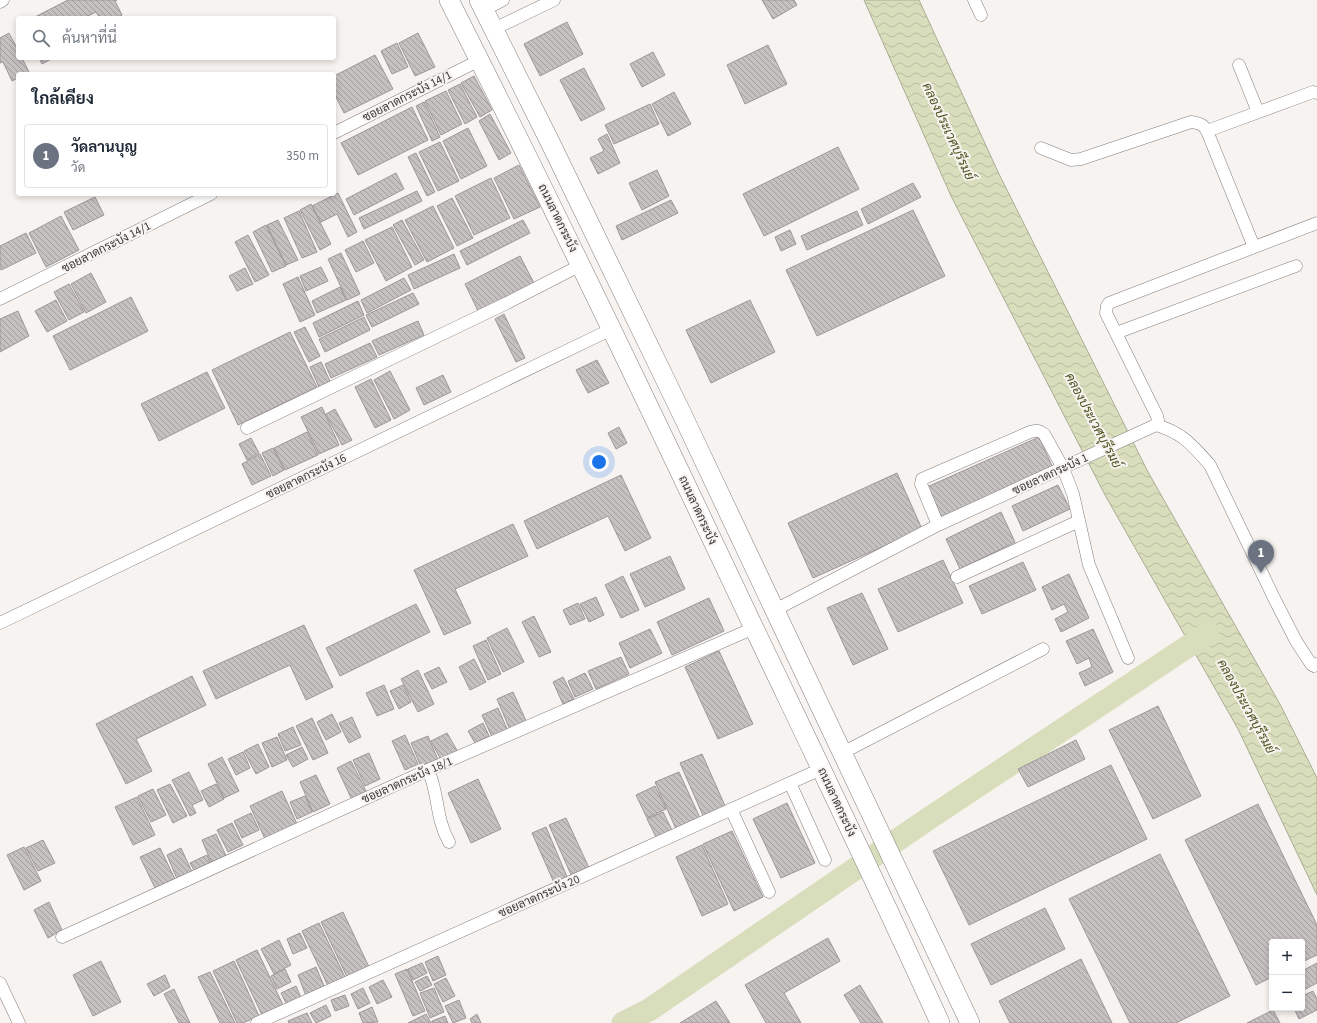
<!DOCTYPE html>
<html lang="th">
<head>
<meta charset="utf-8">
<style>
	body { margin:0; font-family:"Source Sans 3",Sarabun,sans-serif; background:#f6f6f7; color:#1f2937 }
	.controls { position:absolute; right:12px; bottom:12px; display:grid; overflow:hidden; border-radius:4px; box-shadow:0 2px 6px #0003 }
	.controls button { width:36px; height:36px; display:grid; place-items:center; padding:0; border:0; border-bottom:1px solid #e0e1e3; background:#fff; color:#1f2937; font:20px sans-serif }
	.you { position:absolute; left:599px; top:462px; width:14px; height:14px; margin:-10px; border:3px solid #fff; border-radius:50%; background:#1a73e8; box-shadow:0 0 0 6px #1a73e833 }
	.badge { display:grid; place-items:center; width:26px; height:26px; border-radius:50%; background:#364abc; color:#fff; font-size:13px; font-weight:700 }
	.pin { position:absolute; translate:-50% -33px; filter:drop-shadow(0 1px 2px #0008) }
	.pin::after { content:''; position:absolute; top:21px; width:14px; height:12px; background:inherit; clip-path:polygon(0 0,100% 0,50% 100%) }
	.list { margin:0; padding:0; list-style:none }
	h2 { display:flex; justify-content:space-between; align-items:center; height:52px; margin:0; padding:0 16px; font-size:17px }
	h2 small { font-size:13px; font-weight:400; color:#747a83 }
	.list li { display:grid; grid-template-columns:26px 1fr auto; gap:12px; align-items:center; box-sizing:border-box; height:64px; margin:0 8px 8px; padding:0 8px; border:1px solid #e0e1e3; border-radius:4px }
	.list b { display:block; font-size:15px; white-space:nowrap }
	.list p { margin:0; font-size:13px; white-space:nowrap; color:#747a83 }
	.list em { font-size:13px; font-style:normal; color:#747a83 }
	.icon { flex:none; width:22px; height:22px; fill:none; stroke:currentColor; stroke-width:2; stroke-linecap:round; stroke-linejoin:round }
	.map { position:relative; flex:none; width:1317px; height:1023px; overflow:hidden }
	.search { position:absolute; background:#fff; box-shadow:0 2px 6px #0003; left:16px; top:16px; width:320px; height:44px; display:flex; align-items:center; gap:10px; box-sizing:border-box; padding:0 14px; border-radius:4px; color:#747a83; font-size:15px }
	.panel { position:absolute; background:#fff; box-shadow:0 2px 6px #0003; left:16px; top:72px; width:320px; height:124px; border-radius:4px }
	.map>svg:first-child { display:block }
	.water { fill:url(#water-waves); stroke:#a9ac94 }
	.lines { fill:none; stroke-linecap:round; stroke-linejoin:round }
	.river { stroke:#d8debc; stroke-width:23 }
	.building { fill:url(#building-back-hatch); stroke:#9d9897 }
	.street-casing { stroke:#837f7d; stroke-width:13 }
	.primary-casing { stroke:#837f7d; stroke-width:20 }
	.street { stroke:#fff; stroke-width:12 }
	.primary { stroke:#fff; stroke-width:19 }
	.labels { text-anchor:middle; stroke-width:4; stroke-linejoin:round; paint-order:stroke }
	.street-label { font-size:12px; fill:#3b3938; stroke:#f7f3f0 }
	.water-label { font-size:13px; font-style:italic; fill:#4e541f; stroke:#f7f3f0 }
</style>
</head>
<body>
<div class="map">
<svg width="1317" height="1023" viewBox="0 0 1317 1023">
	<defs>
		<pattern id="water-waves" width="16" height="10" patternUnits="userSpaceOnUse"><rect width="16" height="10" fill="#d8debc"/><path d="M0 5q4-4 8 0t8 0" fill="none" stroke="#babfa2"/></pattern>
		<pattern id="building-back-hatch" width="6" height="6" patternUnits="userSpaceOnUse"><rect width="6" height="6" fill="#c6c1c1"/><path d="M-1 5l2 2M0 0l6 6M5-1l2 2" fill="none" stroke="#a29e9e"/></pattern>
	</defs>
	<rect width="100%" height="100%" fill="#f7f3f0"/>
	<path class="water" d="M864 0H919L999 174 1148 472 1281 706 1317 778V895L1238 729 1105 495 951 196Z"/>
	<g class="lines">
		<path class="river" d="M623 1023 649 1010 931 817 1208 633"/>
	</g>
	<path class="building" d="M68 0H117L115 1 122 15 116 18H100L96 12 84 18H33Z
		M762 0H794L797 5 773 19Z
		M567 22 583 54 540 76 524 44Z
		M9 33 18 50V58H22L29 72 25 74H18V78L12 81 3 62 0 63V38Z
		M418 33 435 67 415 76 399 43Z
		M397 43 408 67 392 74 381 51Z
		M768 45 787 84 745 104 727 65Z
		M653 52 665 75 642 87 630 64Z
		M375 55 393 89 344 113 334 93V76Z
		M39 58H53L42 64Z
		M584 68 605 109 581 121 560 80Z
		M474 76 492 110 480 117 461 83Z
		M460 84 477 117 465 124 448 90Z
		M446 91 462 124 441 135 425 101Z
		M674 92 691 124 668 136 652 104Z
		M424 102 440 137 432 141 416 106Z
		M650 104 659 124 614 144 605 125Z
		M412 107 428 140 358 175 341 143Z
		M490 114 511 153 499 160 479 121Z
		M468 128 487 166 461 179 443 141Z
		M607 134 620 163 598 174 590 158 604 151 598 139Z
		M440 142 459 181 438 191 419 152Z
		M838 147 859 189 764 236 743 194Z
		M416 153 435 192 427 196 408 157Z
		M519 165 540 207 514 219 494 178Z
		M657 170 669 196 642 210 629 183Z
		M396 173 404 189 354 215 346 199Z
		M491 178 510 218 474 235 455 196Z
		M913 183 921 197 868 224 861 209Z
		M417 191 422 201 364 229 359 218Z
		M338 193 357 232 348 237 337 214 321 222 312 206Z
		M95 197 104 215 73 230 64 212Z
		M452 198 473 238 457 246 437 206Z
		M671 200 678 213 622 240 616 226Z
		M311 204 331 244 320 250 300 210Z
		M433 206 454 248 427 262 405 220Z
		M913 210 945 276 817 336 786 270Z
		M299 211 317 252 302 258 284 218Z
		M857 211 863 225 807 250 801 236Z
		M61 216 79 250 46 267 29 233Z
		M278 220 298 260 286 265 267 225Z
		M402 220 424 260 415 265 393 225Z
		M523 220 530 233 467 265 460 251Z
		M266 225 286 266 272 272 253 232Z
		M392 227 412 267 386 281 365 240Z
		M790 230 796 244 781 251 775 237Z
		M26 233 36 253 1 270 0 268V246Z
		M248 235 269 275 255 282 235 242Z
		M363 241 374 263 356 272 345 250Z
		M341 253 360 294 347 300 328 259Z
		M454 254 460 268 414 289 408 275Z
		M520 256 534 283 478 311 465 284Z
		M321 267 328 281 306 291 300 276Z
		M245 268 253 284 237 291 229 276Z
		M91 273 106 302 86 313 71 284Z
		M298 277 315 315 300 322 283 284Z
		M404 278 411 290 367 313 361 300Z
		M69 284 84 312 69 320 54 292Z
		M340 287 346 300 317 313 312 301Z
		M413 293 419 304 372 327 366 315Z
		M131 297 148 331 70 370 53 336Z
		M56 300 67 321 47 332 35 311Z
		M750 300 775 352 711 383 686 330Z
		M358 301 364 315 319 337 313 323Z
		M18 311 29 336 0 352V319Z
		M504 314 525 358 516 362 495 319Z
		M364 317 370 330 325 352 319 339Z
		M418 321 424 335 379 355 372 341Z
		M305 327 320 356 309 362 294 332Z
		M290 332 317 387 238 425 212 370Z
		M370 343 377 357 331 378 325 364Z
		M597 360 609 383 588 393 576 370Z
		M321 362 330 381 319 387 310 367Z
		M390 371 410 410 394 419 374 380Z
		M207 372 225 408 159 441 141 404Z
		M443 375 451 392 424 405 416 388Z
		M371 379 391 420 375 428 355 387Z
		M322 407 339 445 319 454 301 417Z
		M335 409 352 440 342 445 326 414Z
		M619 427 627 443 616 449 608 433Z
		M307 432 318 455 285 470 274 448Z
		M1039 437 1053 468 941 518 927 487Z
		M251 438 259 453 247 460 239 444Z
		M273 448 284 470 273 476 262 453Z
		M260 454 271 476 252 485 242 464Z
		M897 473 922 529 813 578 788 523Z
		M621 475 651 538 625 551 608 516 537 549 524 521Z
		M1058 485 1070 509 1023 531 1012 506Z
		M1001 512 1015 542 960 569 946 539Z
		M513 524 528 556 455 589 471 623 444 635 414 570Z
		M670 556 685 589 645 607 630 574Z
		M943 560 963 603 898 632 878 589Z
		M1023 562 1036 590 982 614 969 586Z
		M1069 574 1089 618 1061 632 1055 619 1068 612 1064 604 1052 610 1042 587Z
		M623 576 639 610 621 618 605 585Z
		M862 593 888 649 853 665 827 608Z
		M596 597 604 615 589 622 580 604Z
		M709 598 724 631 672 655 657 622Z
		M578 603 585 619 570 625 563 610Z
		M416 604 430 632 340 676 326 648Z
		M534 616 551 652 539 657 522 622Z
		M304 625 333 687 306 700 290 665 216 699 203 671Z
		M507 628 524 662 503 672 487 638Z
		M650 629 662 653 630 668 619 643Z
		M1093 629 1113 672 1085 686 1079 673 1092 667 1089 658 1077 664 1066 641Z
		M486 640 501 674 488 680 473 646Z
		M719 651 753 724 718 739 685 667Z
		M621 657 629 674 596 689 588 671Z
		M474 659 486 682 470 690 459 667Z
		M439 667 447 682 432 689 424 674Z
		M418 670 434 704 418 712 401 679Z
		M585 673 593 689 575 697 568 681Z
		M192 676 206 705 136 739 152 771 126 784 96 724Z
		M563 677 574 699 563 704 553 682Z
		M384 685 394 709 377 716 366 693Z
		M403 685 411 702 399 709 390 691Z
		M513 692 527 723 510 730 497 699Z
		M1158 706 1201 796 1153 819 1109 730Z
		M498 708 508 731 492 737 482 715Z
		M332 714 341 732 326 740 317 722Z
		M352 717 361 737 349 743 339 723Z
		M312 718 328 753 313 760 296 726Z
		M483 723 489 736 475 743 468 731Z
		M293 727 301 745 285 751 278 734Z
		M447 733 458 752 441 760 431 741Z
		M405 735 418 764 405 770 392 741Z
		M428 736 439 762 422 769 411 743Z
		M277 737 287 760 272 767 262 743Z
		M1076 740 1085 759 1028 787 1018 769Z
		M258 744 269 767 256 774 244 751Z
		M302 747 308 759 293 767 286 755Z
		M243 752 250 768 236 775 228 759Z
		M369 753 380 779 365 786 353 760Z
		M702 754 726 808 704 818 680 763Z
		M222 757 239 791 224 798 208 764Z
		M351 761 367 793 352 800 337 768Z
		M1111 765 1147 839 969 925 933 851Z
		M189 772 203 800 192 805 196 813 190 816 172 780Z
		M679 772 700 818 676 829 655 782Z
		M316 775 330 804 313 812 300 782Z
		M478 779 501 829 471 843 448 793Z
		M170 784 187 816 173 823 157 790Z
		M216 784 224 799 209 807 201 791Z
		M655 786 666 809 647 818 636 795Z
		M153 789 166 815 151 822 138 796Z
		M282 791 297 824 265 839 250 806Z
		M305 796 312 812 297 819 290 802Z
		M137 797 155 835 133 845 115 807Z
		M787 803 815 863 781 878 753 819Z
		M1258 804 1317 925V955L1302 962V942H1272V977L1256 985 1185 840Z
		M663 812 672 830 656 837 647 819Z
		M251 813 259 830 242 838 234 821Z
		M566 818 590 870 572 877 549 825Z
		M232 823 243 845 228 852 217 830Z
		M546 827 568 879 555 885 532 833Z
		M732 831 763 897 734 911 703 844Z
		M216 834 227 858 212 864 202 840Z
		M43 840 55 863 38 871 26 848Z
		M702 845 728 904 702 916 676 857Z
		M24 847 41 881 24 890 7 855Z
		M160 848 175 879 155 888 140 857Z
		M181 848 192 872 177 879 167 855Z
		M1160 854 1230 996 1176 1023H1130L1069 899Z
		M207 855 211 865 195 872 190 863Z
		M49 902 62 930 48 938 34 910Z
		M1045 908 1065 949 991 985 971 944Z
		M343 912 369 967 347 977 321 922Z
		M319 923 345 977 328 986 302 931Z
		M300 933 307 948 293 954 287 939Z
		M828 938 840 961 784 993 801 1023H766L745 985Z
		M279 940 291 965 274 974 261 949Z
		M257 950 283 1005 262 1015 236 960Z
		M438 956 446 975 433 981 425 962Z
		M1081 959 1112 1023H1010L999 1001Z
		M101 961 121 1002 93 1016 73 975Z
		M234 961 259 1016 243 1023H237L213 971Z
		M422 963 427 973 413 980 408 969Z
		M1317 963V983L1302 991V971Z
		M316 967 325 988 306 996 298 975Z
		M285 969 291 982 277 989 271 976Z
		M407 969 425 1011 413 1016 395 974Z
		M210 972 235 1023H220L198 977Z
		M165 975 170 987 154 996 147 984Z
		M427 976 432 985 420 991 415 982Z
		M446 978 455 996 443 1002 434 984Z
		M383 980 392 997 377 1004 369 987Z
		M860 985 883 1023H861L844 995Z
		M296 986 302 1000 288 1007 281 993Z
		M363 988 370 1003 358 1009 351 994Z
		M434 988 444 1012 430 1018 420 993Z
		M174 989 190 1023H179L164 994Z
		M1313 991 1317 999V1010L1299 1019 1294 1008H1302V996Z
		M345 995 349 1006 335 1011 331 1000Z
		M459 1000 466 1018 453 1023 445 1006Z
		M716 1001 730 1023H680Z
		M326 1005 331 1016 316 1023 310 1013Z
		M372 1007 378 1022 363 1023 359 1013Z
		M1273 1010 1280 1023H1247Z
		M307 1013 312 1023H289L288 1021Z
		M426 1014 431 1023H408Z
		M477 1014 481 1023H472L470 1019Z
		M445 1016 448 1023H432V1021Z"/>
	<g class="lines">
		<g class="street-casing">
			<path id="street" d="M974 0 981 15
				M0 2 3 0
				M484 10 503 0
				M494 29 554 0
				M1239 65 1258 112
				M1207 131 1313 92 1317 93
				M334 133 480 60
				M1041 148 1071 160 1081 159 1191 122C1199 123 1203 124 1207 131L1254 247
				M0 299 211 194
				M1116 333 1296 266
				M1156 425C1183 433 1192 445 1210 465L1274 598 1296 641 1311 664 1314 666 1317 664
				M247 428 507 303 581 265
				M938 525 921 484 922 479 1030 432C1036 430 1039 430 1044 434L1063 468 1073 494 1089 565 1128 658
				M957 577 1079 521
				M775 610 938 525 1156 425 1158 420 1157 416 1106 313 1107 306 1109 303 1317 223
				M0 623 612 329
				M842 753 1043 649
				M428 770C439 793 435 817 449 842
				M790 783 825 860
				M731 809 769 892
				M62 937 428 770 754 628
				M0 983 19 1023
				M257 1023 821 769"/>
		</g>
		<g class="primary-casing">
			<path id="primary" d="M449 0C554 207 654 416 753 626 816 758 880 890 940 1023
				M479 0 550 142 681 412 970 1023"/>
		</g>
		<use href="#street" class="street"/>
		<use href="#primary" class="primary"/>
	</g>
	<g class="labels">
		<g class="street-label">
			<text transform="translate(407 96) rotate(-27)" y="4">ซอยลาดกระบัง 14/1</text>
			<text transform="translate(558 218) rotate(64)" y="4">ถนนลาดกระบัง</text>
			<text transform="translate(106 247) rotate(-27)" y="4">ซอยลาดกระบัง 14/1</text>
			<text transform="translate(1050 474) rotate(-25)" y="4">ซอยลาดกระบัง 1</text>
			<text transform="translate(306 476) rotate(-26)" y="4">ซอยลาดกระบัง 16</text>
			<text transform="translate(698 510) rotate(65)" y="4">ถนนลาดกระบัง</text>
			<text transform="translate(407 780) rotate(-24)" y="4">ซอยลาดกระบัง 18/1</text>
			<text transform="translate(837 802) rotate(65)" y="4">ถนนลาดกระบัง</text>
			<text transform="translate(539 896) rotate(-24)" y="4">ซอยลาดกระบัง 20</text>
		</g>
		<g class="water-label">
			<text transform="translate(949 131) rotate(65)" y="5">คลองประเวศบุรีรมย์</text>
			<text transform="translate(1094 420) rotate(62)" y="5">คลองประเวศบุรีรมย์</text>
			<text transform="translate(1247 706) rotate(61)" y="5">คลองประเวศบุรีรมย์</text>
		</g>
	</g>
</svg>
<div class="controls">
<button>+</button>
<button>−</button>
</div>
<div class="you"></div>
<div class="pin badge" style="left:1261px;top:573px;background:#6b7280">1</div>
<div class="search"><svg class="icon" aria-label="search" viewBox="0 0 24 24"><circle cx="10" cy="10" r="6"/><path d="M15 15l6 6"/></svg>ค้นหาที่นี่</div>
<section class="panel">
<h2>ใกล้เคียง<small></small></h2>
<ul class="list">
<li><span class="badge" style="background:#6b7280">1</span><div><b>วัดลานบุญ</b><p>วัด</p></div><em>350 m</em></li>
</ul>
</section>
</div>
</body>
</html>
